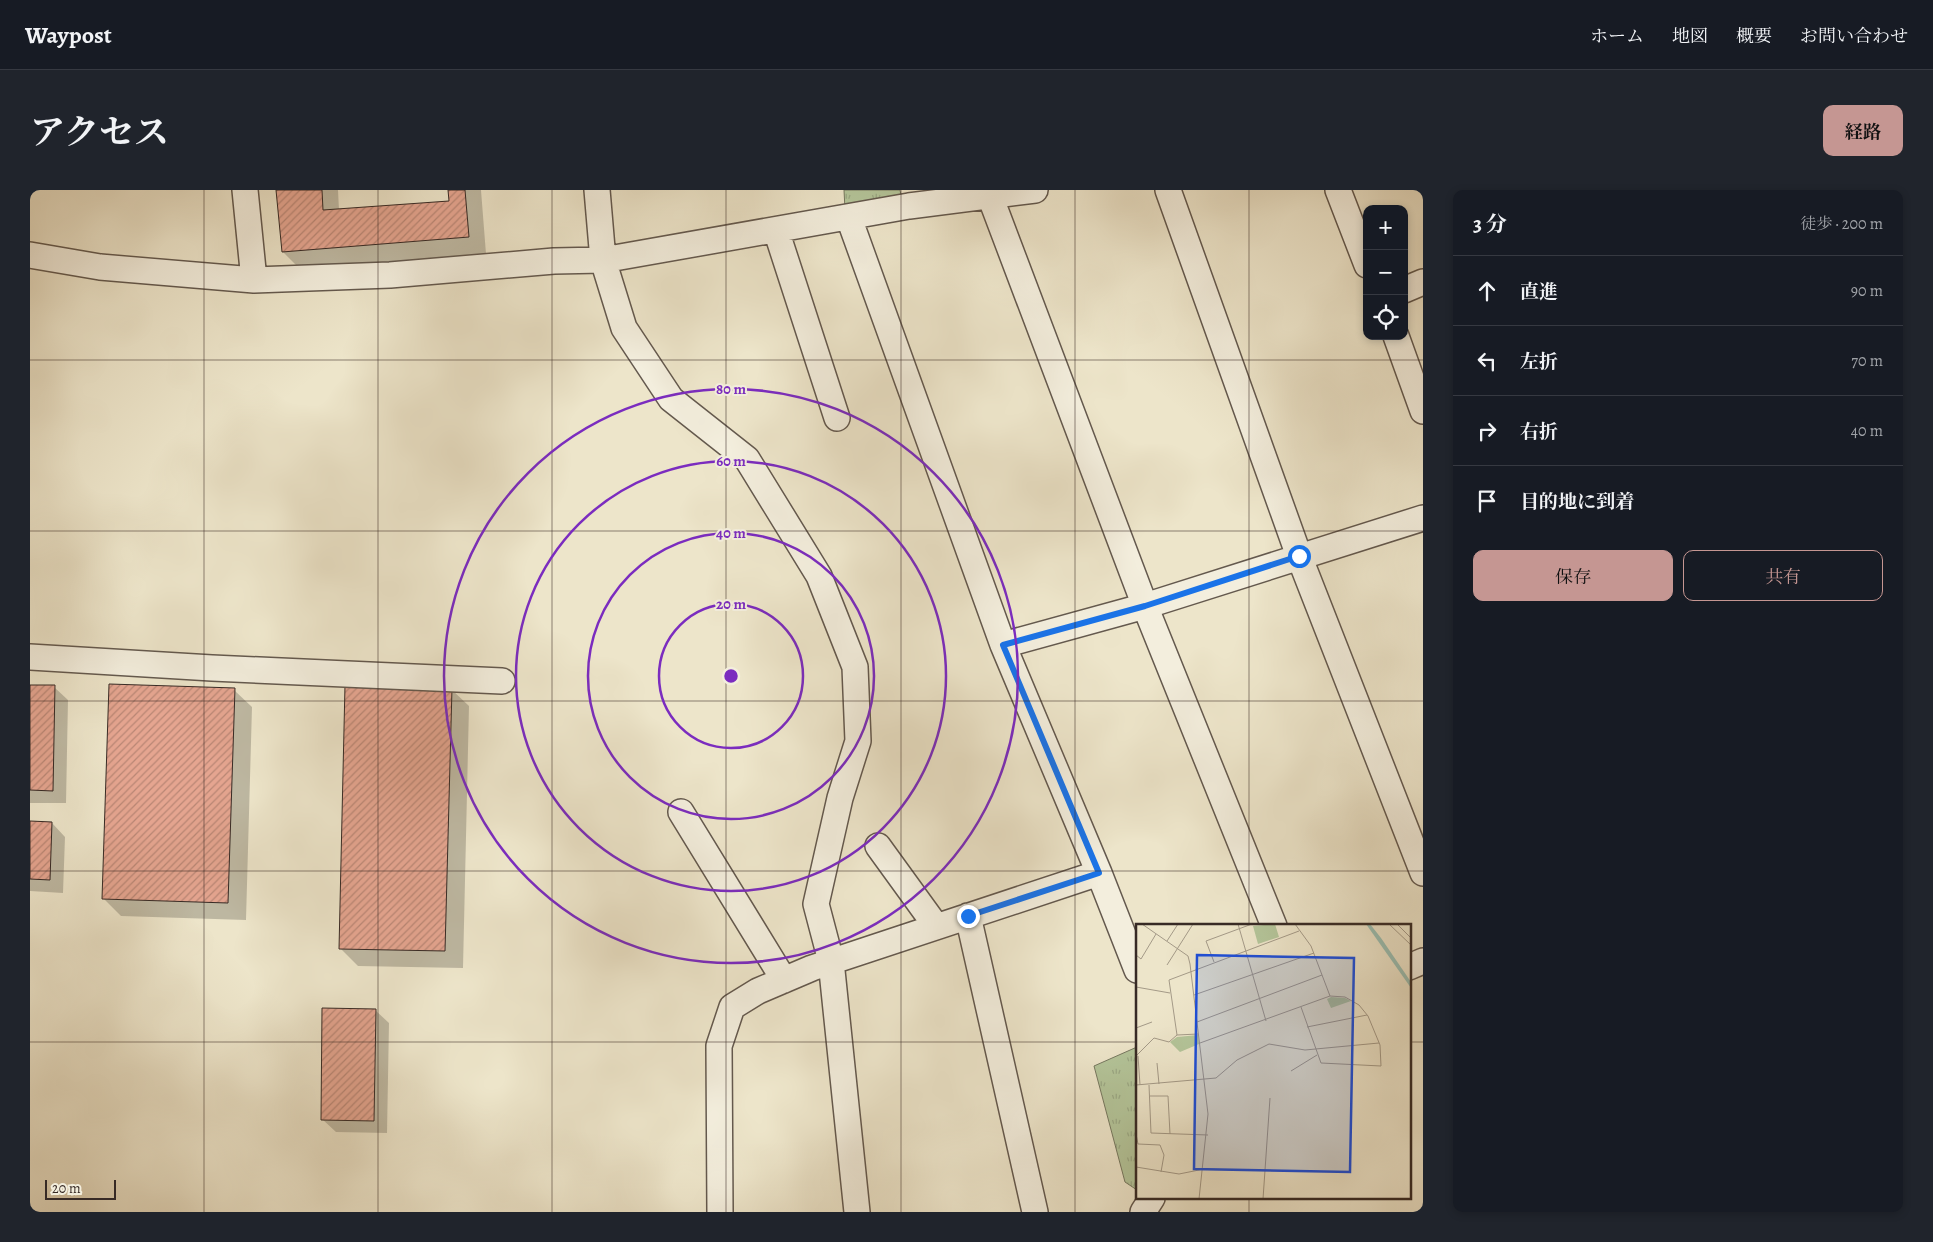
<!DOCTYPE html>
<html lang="ja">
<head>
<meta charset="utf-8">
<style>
	body { margin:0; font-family:Alegreya,"Noto Serif JP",serif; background:#20242c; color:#f1f3f6 }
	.controls { position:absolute; right:15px; top:15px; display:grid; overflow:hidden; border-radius:10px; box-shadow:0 2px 8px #0003 }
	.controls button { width:45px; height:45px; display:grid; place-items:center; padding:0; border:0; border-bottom:1px solid #363941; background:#171b24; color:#f1f3f6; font:25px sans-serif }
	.scale { position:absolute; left:15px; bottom:12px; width:71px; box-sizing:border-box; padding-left:5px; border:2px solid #372a25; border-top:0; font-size:14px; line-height:18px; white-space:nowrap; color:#372a25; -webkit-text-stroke:4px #f3eedd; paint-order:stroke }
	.stop { position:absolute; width:15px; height:15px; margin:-11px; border:4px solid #1a73e8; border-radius:50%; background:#fff }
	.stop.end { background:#1a73e8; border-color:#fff; box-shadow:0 1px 5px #0008 }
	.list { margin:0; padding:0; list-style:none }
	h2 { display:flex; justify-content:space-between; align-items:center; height:65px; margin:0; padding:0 20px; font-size:21px }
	h2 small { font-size:16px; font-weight:400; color:#9ea1a6 }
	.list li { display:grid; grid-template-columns:32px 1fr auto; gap:15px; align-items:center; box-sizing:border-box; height:70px; padding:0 20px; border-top:1px solid #363941 }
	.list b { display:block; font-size:19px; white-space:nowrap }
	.list em { font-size:16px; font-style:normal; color:#9ea1a6 }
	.actions { display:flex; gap:10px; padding:15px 20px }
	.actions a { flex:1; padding:11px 0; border:1px solid #c59692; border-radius:10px; text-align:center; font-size:18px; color:#c59692 }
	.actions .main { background:#c59692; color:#111 }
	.icon { flex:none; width:28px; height:28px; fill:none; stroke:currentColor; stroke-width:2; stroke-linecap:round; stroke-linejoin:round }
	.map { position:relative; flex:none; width:1393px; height:1022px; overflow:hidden; border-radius:10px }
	header { display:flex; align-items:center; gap:30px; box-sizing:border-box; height:70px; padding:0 25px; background:#171b24; border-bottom:1px solid #363941 }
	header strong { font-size:24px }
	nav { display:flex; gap:28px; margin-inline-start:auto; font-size:18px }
	.intro { display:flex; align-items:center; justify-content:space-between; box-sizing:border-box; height:120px; padding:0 30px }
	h1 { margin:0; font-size:35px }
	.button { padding:12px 22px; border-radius:10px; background:#c59692; color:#111; font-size:18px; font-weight:700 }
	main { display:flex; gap:30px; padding:0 30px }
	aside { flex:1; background:#171b24; border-radius:10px; box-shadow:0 2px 8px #0003 }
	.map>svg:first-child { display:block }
	.grass { fill:url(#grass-tufts); stroke:#767860 }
	.shadow { fill:#0003 }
	.building { fill:url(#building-hatch); stroke:#372a25 }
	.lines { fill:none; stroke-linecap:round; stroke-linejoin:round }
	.minor-casing { stroke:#64594e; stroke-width:28 }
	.minor { stroke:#f3eedd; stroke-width:25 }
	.route { stroke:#1a73e8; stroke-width:6 }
	.grid { fill:none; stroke:#372a25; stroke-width:1; stroke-opacity:0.55 }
	.ring { fill:none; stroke:#7b2cbf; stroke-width:2.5 }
	.inset-road { fill:none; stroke:#a49a88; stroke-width:1 }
	.view { fill:#1d4ed8; fill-opacity:0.15; stroke:#1d4ed8; stroke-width:2.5 }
	.inset-edge { fill:none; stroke:#372a25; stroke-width:2.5 }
	.centre { fill:#7b2cbf; stroke:#f3eedd; stroke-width:2.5 }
	.ring-label { font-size:15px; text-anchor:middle; font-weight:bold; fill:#7b2cbf; stroke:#f3eedd; stroke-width:4; stroke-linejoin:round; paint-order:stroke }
</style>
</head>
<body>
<header>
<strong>Waypost</strong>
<nav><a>ホーム</a><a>地図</a><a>概要</a><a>お問い合わせ</a></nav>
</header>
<div class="intro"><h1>アクセス</h1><a class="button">経路</a></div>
<main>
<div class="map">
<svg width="1393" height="1022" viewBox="0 0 1393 1022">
	<defs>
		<pattern id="grass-tufts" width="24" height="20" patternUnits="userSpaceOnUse" patternTransform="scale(1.25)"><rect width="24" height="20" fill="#b4c59a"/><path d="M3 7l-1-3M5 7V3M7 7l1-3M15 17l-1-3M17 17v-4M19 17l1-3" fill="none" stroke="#9ba985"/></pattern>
		<pattern id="building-hatch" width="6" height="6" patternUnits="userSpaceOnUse" patternTransform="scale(1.25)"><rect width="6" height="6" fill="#e5a590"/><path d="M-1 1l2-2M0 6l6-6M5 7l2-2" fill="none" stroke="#ba8775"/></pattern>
	</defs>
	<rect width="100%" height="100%" fill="#ede5ca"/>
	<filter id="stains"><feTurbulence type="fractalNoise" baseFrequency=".004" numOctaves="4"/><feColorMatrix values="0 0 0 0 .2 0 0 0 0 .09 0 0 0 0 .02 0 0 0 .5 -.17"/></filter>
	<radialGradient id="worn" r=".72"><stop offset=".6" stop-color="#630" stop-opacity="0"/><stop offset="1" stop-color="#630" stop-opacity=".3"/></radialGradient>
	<path class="grass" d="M814 0H870L872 11 815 20Z
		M1107 857V1000L1095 992 1064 876Z"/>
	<path class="shadow" d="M248 0H308L309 20 420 12V0H451L456 64 270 79 253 62Z
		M0 496 24 497 38 510 36 613H0Z
		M421 499 439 516 433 778 328 776 310 758Z
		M204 500 222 517 216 730 91 726 73 708Z
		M0 633H22L35 647 33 703 0 701Z
		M345 820 359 833 357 943 306 942 292 929Z"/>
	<path class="building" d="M246 0H292L293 20 419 11 418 0H435L439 47 252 62Z
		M79 494 205 498 198 713 72 709Z
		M0 495H25L23 601 0 600Z
		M315 495 422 498 415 761 309 759Z
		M0 631 22 632 20 690 0 689Z
		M292 818 346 819 344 931 291 930Z"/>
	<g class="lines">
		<g class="minor-casing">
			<path id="minor" d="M215 0 224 90
				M567 0 573 70 594 138 641 209 717 269 789 386 825 477 828 551 810 608 786 714 801 771 827 1022
				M1138 0 1269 366 1393 683
				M1308 0 1337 75
				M960 6 1115 416 1244 736
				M819 28 973 455 1069 683 1107 780
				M746 40 807 228
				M0 65 70 77 224 90 360 85 524 71 573 70 879 16 1005 0
				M1374 100 1393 92
				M1366 146 1393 221
				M973 455 1115 416 1393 328
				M0 467 182 478 472 491
				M651 622 754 790
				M848 656 906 736
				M938 726 1005 1022
				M1379 777 1393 771
				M690 1022 689 856 702 817 728 801 782 778 1069 683
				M1113 1022 1122 1008"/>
		</g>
		<use href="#minor" class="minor"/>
	</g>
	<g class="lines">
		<path class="route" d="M938 726 1069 683 973 455 1115 416 1269 366"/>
	</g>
	<path class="grid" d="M174 0V1022M348 0V1022M522 0V1022M696 0V1022M871 0V1022M1045 0V1022M1219 0V736M0 170H1393M0 341H1393M0 511H1393M0 681H1393M0 852H1107M1379 852H1393M1219 1008V1022"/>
	<g class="ring">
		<circle cx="701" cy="486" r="72"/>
		<circle cx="701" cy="486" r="143"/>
		<circle cx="701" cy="486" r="215"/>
		<circle cx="701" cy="486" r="287"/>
	</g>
	<g transform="translate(1106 734)">
		<rect width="275" height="275" fill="#ede5ca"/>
		<path d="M139 0 143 13 122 20 117 2ZM195 73 209 74 215 77 195 84 191 75ZM62 111 63 120 44 128 34 118 41 113Z" fill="#b4c59a"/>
		<path d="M230 0H234L245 14 275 58V64Z" fill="#9abfb3"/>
		<path class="inset-road" d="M6 0 52 32 54 40 72 190 63 275M102 0 130 97M159 0 175 22 194 72M253 0 275 21M261 0 275 14M31 17 42 0M0 31 5 35 20 10M78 38 70 17 116 0M31 41 57 0M0 63 34 69M58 71 178 29M61 98 186 51M171 103 231 91M0 104 16 98M62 110 41 111 33 56 163 7M64 119 194 72 209 73 223 81 232 92 244 121 245 142 185 139 165 83M0 132 18 114 33 118 41 111M2 132 4 161M21 139 23 160M155 147 181 131M0 161 80 154 101 136 133 120 169 126 243 119M13 161 15 209 72 211M14 172H32L34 210M0 210 2 220 24 221 28 231 25 248M0 243 43 250 68 245M127 275 134 174"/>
		<path class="view" d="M61 31 218 34 214 248 58 245Z"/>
		<rect width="275" height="275" class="inset-edge"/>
	</g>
	<circle cx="701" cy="486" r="8" class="centre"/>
	<g class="ring-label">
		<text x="701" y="204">80 m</text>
		<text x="701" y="276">60 m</text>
		<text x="701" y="348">40 m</text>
		<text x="701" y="419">20 m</text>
	</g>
	<rect width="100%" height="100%" filter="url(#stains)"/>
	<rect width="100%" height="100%" fill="url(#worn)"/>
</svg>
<div class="controls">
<button>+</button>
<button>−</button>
<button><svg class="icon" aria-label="locate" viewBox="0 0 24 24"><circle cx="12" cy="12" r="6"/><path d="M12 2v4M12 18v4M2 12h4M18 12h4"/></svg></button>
</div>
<div class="scale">20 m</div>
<div class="stop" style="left:1269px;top:366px"></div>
<div class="stop end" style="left:938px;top:726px"></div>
</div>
<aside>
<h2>3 分<small>徒歩 · 200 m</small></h2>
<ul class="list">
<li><svg class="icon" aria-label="ahead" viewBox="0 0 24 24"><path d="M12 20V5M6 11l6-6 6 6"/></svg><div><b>直進</b></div><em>90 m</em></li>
<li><svg class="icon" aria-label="left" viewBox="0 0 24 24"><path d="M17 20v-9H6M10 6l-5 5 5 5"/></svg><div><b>左折</b></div><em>70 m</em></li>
<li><svg class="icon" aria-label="right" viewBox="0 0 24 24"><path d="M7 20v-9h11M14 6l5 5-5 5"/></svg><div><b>右折</b></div><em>40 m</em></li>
<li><svg class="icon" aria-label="arrive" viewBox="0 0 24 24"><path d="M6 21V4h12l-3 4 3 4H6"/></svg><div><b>目的地に到着</b></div></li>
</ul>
<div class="actions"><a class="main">保存</a><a>共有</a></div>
</aside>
</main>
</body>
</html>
